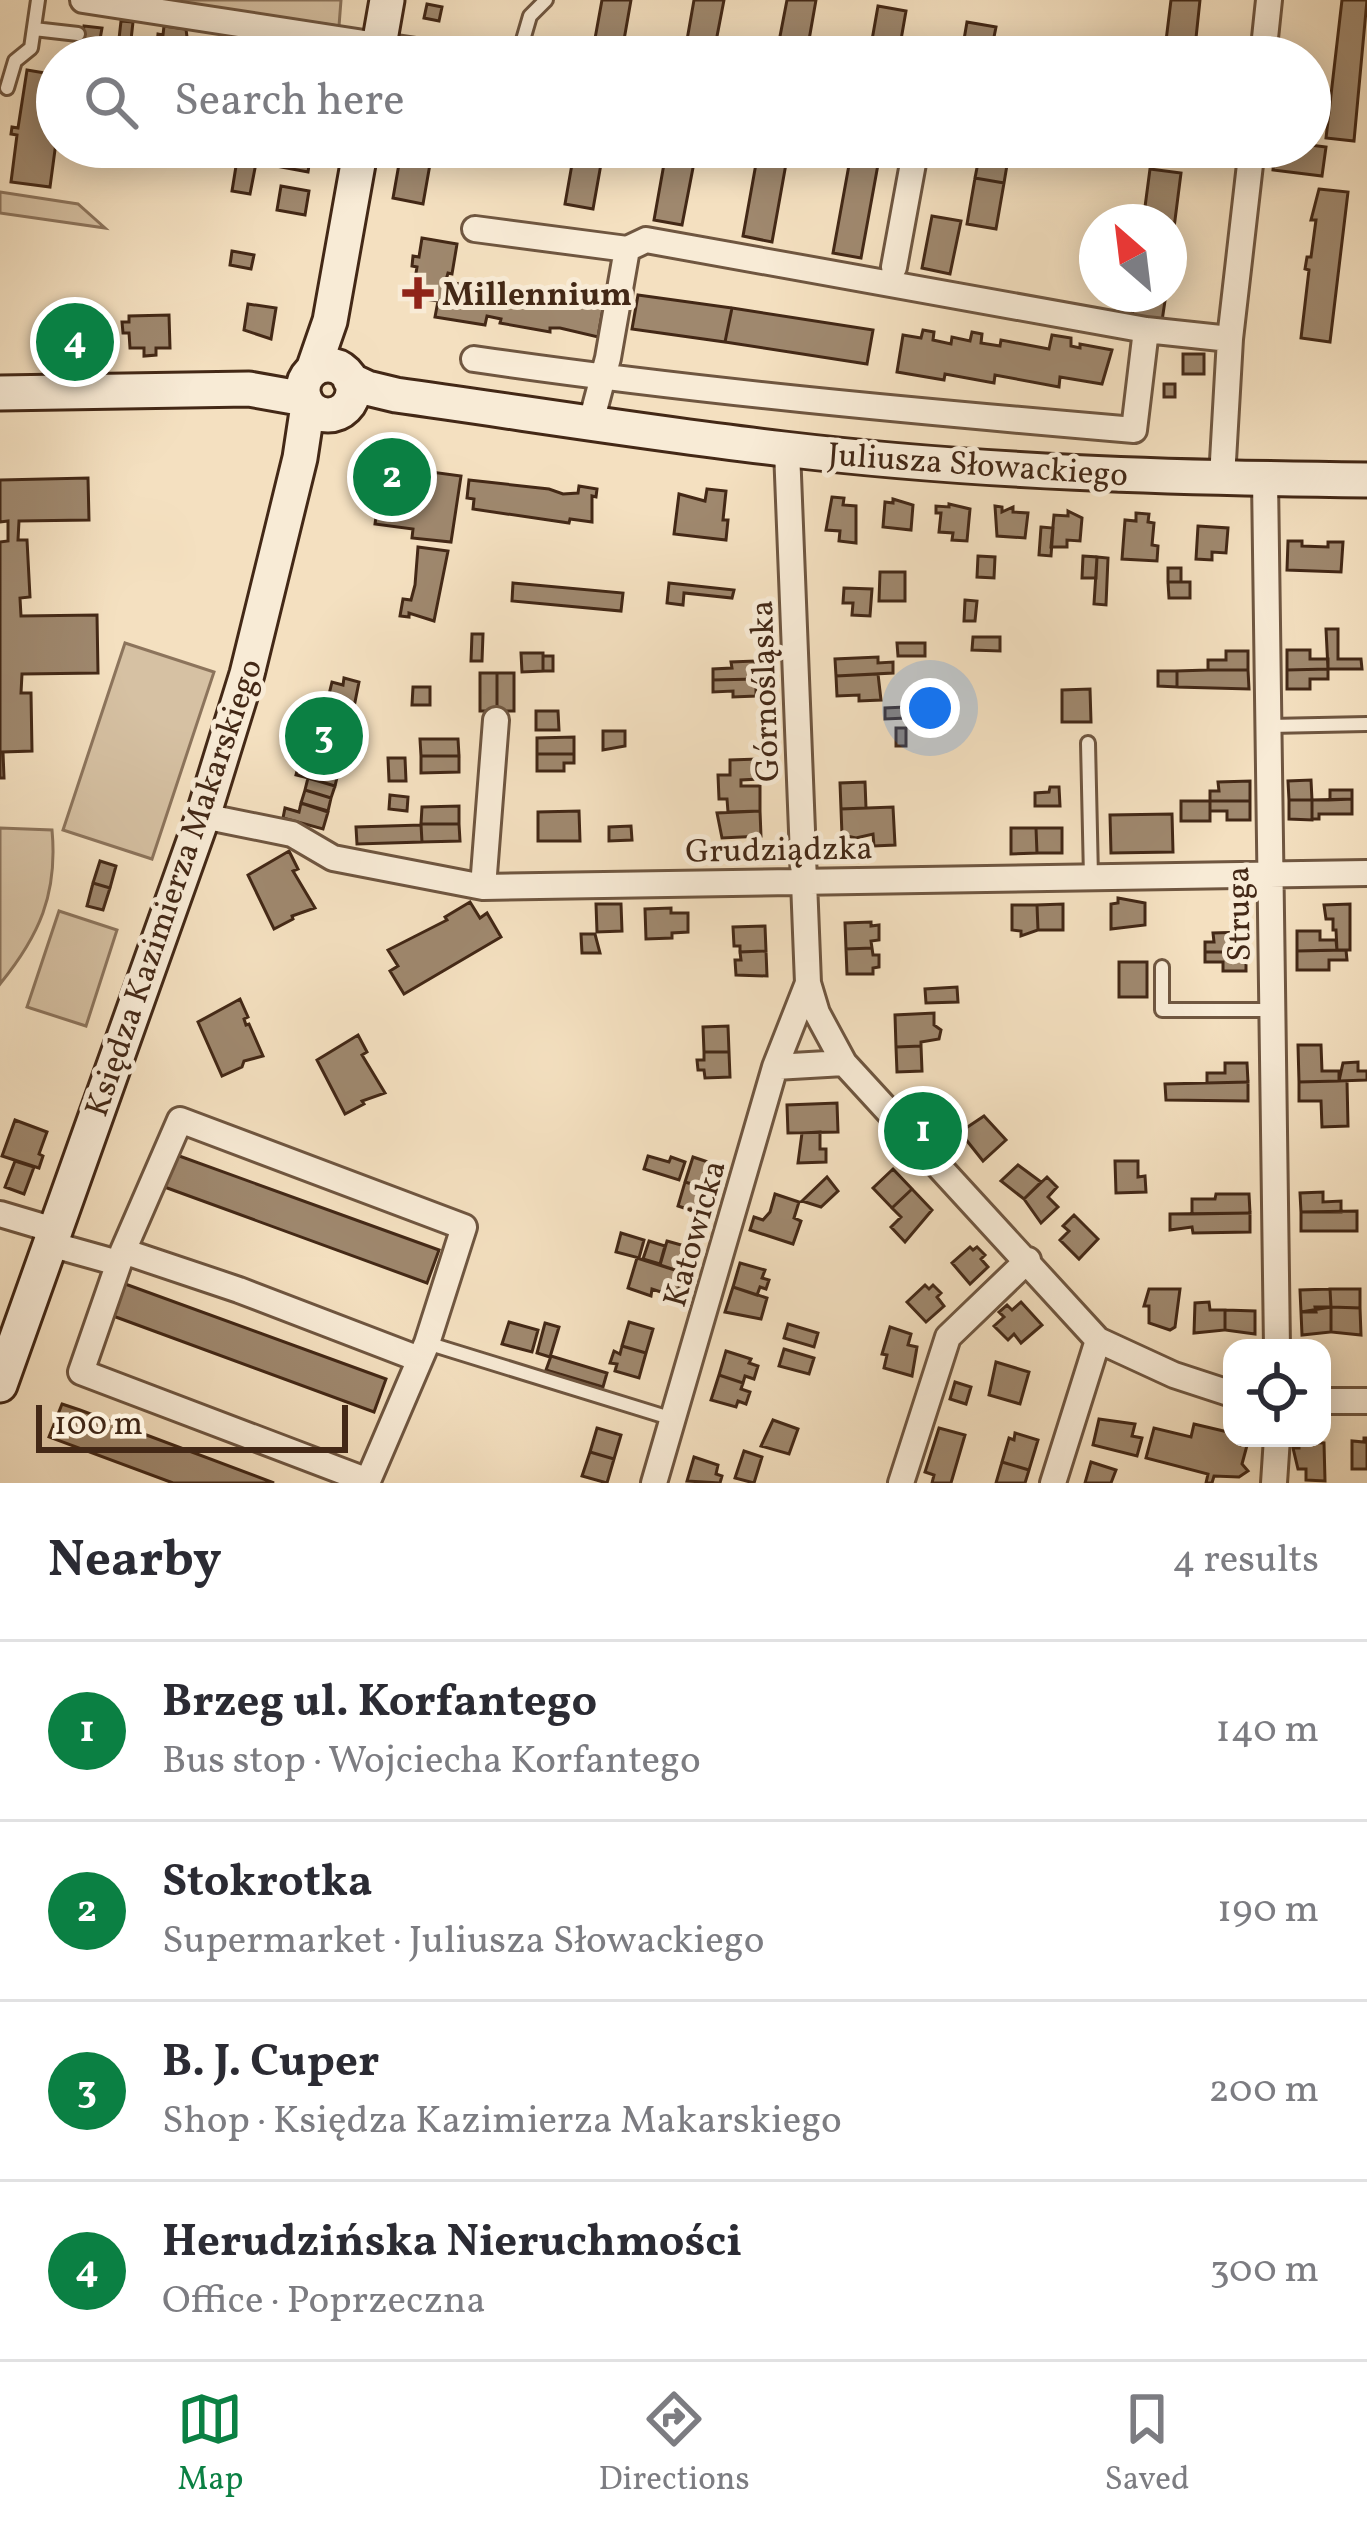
<!DOCTYPE html>
<html lang="en">
<head>
<meta charset="utf-8">
<style>
	body { margin:0; font-family:Vollkorn,serif; background:#f7f7f7; color:#2b2b33 }
	.controls { position:absolute; right:36px; bottom:36px; display:grid; overflow:hidden; border-radius:24px; box-shadow:0 6px 30px #0003 }
	.controls button { width:108px; height:108px; display:grid; place-items:center; padding:0; border:0; border-bottom:3px solid #e1e1e2; background:#fff; color:#2b2b33; font:60px sans-serif }
	.compass { position:absolute; left:1079px; top:204px; width:108px; height:108px; border-radius:50%; background:#fff; box-shadow:0 6px 30px #0003; rotate:332deg }
	.scale { position:absolute; left:36px; bottom:30px; width:312px; box-sizing:border-box; padding-left:12px; border:6px solid #432816; border-top:0; font-size:33px; line-height:42px; white-space:nowrap; color:#432816; -webkit-text-stroke:9px #f8ebd6; paint-order:stroke }
	.you { position:absolute; left:930px; top:708px; width:42px; height:42px; margin:-30px; border:9px solid #fff; border-radius:50%; background:#1a73e8; box-shadow:0 0 0 18px #1a73e833 }
	.badge { display:grid; place-items:center; width:78px; height:78px; border-radius:50%; background:#0b8043; color:#fff; font-size:39px; font-weight:700 }
	.pin { position:absolute; translate:-50% -50%; border:6px solid #fff; box-shadow:0 3px 12px #0006 }
	.list { margin:0; padding:0; list-style:none }
	h2 { display:flex; justify-content:space-between; align-items:center; height:156px; margin:0; padding:0 48px; font-size:51px }
	h2 small { font-size:39px; font-weight:400; color:#7c7c81 }
	.list li { display:grid; grid-template-columns:78px 1fr auto; gap:36px; align-items:center; box-sizing:border-box; height:180px; padding:0 48px; border-top:3px solid #e1e1e2 }
	.list b { display:block; font-size:45px; white-space:nowrap }
	.list p { margin:0; font-size:39px; white-space:nowrap; color:#7c7c81 }
	.list em { font-size:39px; font-style:normal; color:#7c7c81 }
	.icon { flex:none; width:66px; height:66px; fill:none; stroke:currentColor; stroke-width:2; stroke-linecap:round; stroke-linejoin:round }
	.map { position:relative; flex:none; width:1367px; height:1483px; overflow:hidden }
	.search { position:absolute; background:#fff; box-shadow:0 6px 30px #0003; left:36px; right:36px; top:36px; height:132px; display:flex; align-items:center; gap:30px; box-sizing:border-box; padding:0 42px; border-radius:66px; color:#7c7c81; font-size:45px }
	.sheet { height:876px; background:#fff }
	nav { display:flex; justify-content:space-around; align-items:center; box-sizing:border-box; height:168px; border-top:3px solid #e1e1e2; background:#fff; font-size:33px; color:#7c7c81 }
	nav a { display:grid; justify-items:center; gap:6px }
	nav .on { color:#0b8043 }
	.map>svg:first-child { display:block }
	.green { fill:#d6c1a3; stroke:#8c745c; stroke-width:3 }
	.building { fill:#9f886e; stroke:#432816; stroke-width:3 }
	.lines { fill:none; stroke-linecap:round; stroke-linejoin:round }
	.lane-casing { stroke:#6f5640; stroke-width:18 }
	.street-casing { stroke:#6f5640; stroke-width:30 }
	.secondary-casing { stroke:#432816; stroke-width:39 }
	.lane { stroke:#f8ebd6; stroke-width:12 }
	.street { stroke:#f8ebd6; stroke-width:24 }
	.secondary { stroke:#f8ebd6; stroke-width:33 }
	.poi-dot { fill:#8f2418; stroke:#f8ebd6; stroke-width:4.5 }
	.labels { text-anchor:middle; stroke-width:10; stroke-linejoin:round; paint-order:stroke }
	.poi-label { font-size:33px; font-weight:bold; fill:#432816; stroke:#f8ebd6; text-anchor:start }
	.street-label { font-size:33px; fill:#432816; stroke:#f8ebd6 }
</style>
</head>
<body>
<div class="map">
<svg width="1367" height="1483" viewBox="0 0 1367 1483">
	<rect width="100%" height="100%" fill="#f4e0c0"/>
	<filter id="stains"><feTurbulence type="fractalNoise" baseFrequency=".00167" numOctaves="4"/><feColorMatrix values="0 0 0 0 .2 0 0 0 0 .09 0 0 0 0 .02 0 0 0 .5 -.17"/></filter>
	<radialGradient id="worn" r=".72"><stop offset=".6" stop-color="#630" stop-opacity="0"/><stop offset="1" stop-color="#630" stop-opacity=".3"/></radialGradient>
	<path class="green" d="M152 0H341L339 26Z
		M0 192 78 204 105 228 0 213Z
		M125 643 214 672 152 859 63 830Z
		M0 828 52 830C58 894 39 936 0 984Z
		M59 911 117 930 86 1026 27 1007Z"/>
	<path class="building" d="M602 0H631L621 57 592 55Z
		M694 0H724L713 57H684Z
		M787 0H816L806 57H776Z
		M1171 0H1200L1194 57H1164Z
		M1342 0H1367L1354 141 1326 138Z
		M427 4 442 7 439 21 424 18Z
		M878 6 906 11 898 57H869Z
		M121 21 133 22 130 49 118 48Z
		M967 22 996 27 990 57H961Z
		M84 26 102 28 99 45 81 43Z
		M164 26 186 29 188 45H192L191 57H161V53L156 52 158 34 163 35Z
		M27 70 57 75V135L50 187 11 182 17 135 11 134 12 127 18 128Z
		M1310 145 1326 147 1322 176 1273 170 1275 147Z
		M263 147H312L308 172 260 163Z
		M402 147H433L423 204 393 198Z
		M575 147H604L593 209 565 204Z
		M667 147H697L682 225 654 220Z
		M759 147H789L772 242 743 236Z
		M981 147H1010L1004 183 975 178Z
		M1182 147H1232L1230 166 1181 161Z
		M851 154 879 159 861 258 833 253Z
		M237 160 256 163 250 194 232 191Z
		M1150 169 1181 173 1169 267V222H1143Z
		M975 178 1004 183 996 229 967 224Z
		M281 186 309 191 305 215 277 210Z
		M1319 189 1348 192 1330 342 1301 338 1309 270 1305 269 1307 257H1311L1316 220H1311Z
		M932 216 961 221 950 274 922 268Z
		M422 238 457 244 452 274 448 273 446 280 471 288 472 280 554 298V294L604 303 598 337 560 328H550V332L500 323 501 319 487 316 485 325 435 317 438 301 412 297 417 267 412 266 413 256 419 257Z
		M232 251 254 255 251 269 230 265Z
		M1135 294H1166L1162 321 1132 317Z
		M638 295 732 308 725 342 632 329Z
		M248 304 276 308 271 339 244 330Z
		M732 308 873 330 867 364 725 342Z
		M169 315 170 348H156V355L144 356V348H130L129 333H123L122 322H129V316Z
		M74 316 85 317 86 327H91L92 341H86V351L44 352V339H37V330H44L43 318Z
		M923 330 934 332 933 340 951 344 952 337 970 341 972 332 982 334 981 343 1000 346 1001 340 1049 349 1052 335 1071 338V346L1080 348V344L1112 350 1102 384 1060 377 1059 387 995 375 994 383 945 374 944 380 897 372 903 335 921 338Z
		M1183 354H1204V374H1183Z
		M1164 384H1175V397H1164Z
		M395 458 417 461 416 470 461 476 451 542 412 538 413 529 375 524 379 495 365 493 367 474 382 475 383 466 394 468Z
		M88 478 89 520 19 521 18 540H27L30 597 20 598 21 616 97 615 98 673 22 674 21 693H31L32 751 3 752 4 778H0V542L8 541V521L0 522V480Z
		M469 480 549 489 563 494 578 493 579 486 597 489 596 497 592 496V522L570 519 569 523 473 509 474 499 467 498Z
		M707 489 726 491 723 520H728L726 540 674 534 679 494 705 501Z
		M832 497 844 498 843 505 856 506V543L839 541 840 531 826 530Z
		M893 499 913 505 911 530 883 527 885 502 893 503Z
		M949 504 970 509 967 541 952 540 953 533 939 532 941 513H936V506L949 507Z
		M995 506 1002 507V512L1013 507V512L1028 513 1025 538 997 536Z
		M1068 511 1082 518 1080 541 1067 540V547H1051L1054 515 1068 516Z
		M1136 513 1149 514 1148 522 1154 523 1152 545 1158 546 1157 561 1122 559 1125 520 1136 521Z
		M1198 526 1228 528 1226 553 1212 552V560L1196 559Z
		M1041 527 1053 528 1051 556 1039 555Z
		M1288 541H1302V546L1328 547V542H1343L1341 572 1287 570Z
		M418 547 448 551 434 621 409 613V617L400 616 403 599 411 600 415 585Z
		M978 556 995 557 994 578 977 577Z
		M1083 556 1097 557 1096 578H1082Z
		M1097 557 1108 558 1106 605 1094 604Z
		M1168 568H1181V582H1168Z
		M880 572H905V601H879Z
		M1168 582H1190V598H1169Z
		M513 583 623 593 621 611 512 601Z
		M669 583 734 590 732 598 684 593 683 605 667 603Z
		M844 588 872 589 870 616 852 615 853 603H843Z
		M965 600 977 601 975 621H964Z
		M1326 629H1338V659H1361L1362 669H1328Z
		M472 634H483L482 661H471Z
		M973 637H1000V651L972 650Z
		M897 643H925V656H898Z
		M1287 650H1310V659H1328V669L1287 670Z
		M1226 651H1248V670H1208V660H1226Z
		M521 653H543V671L522 672Z
		M543 656H553V671H543Z
		M878 657V663L893 662V673L836 676 835 659Z
		M755 661 756 679 713 680V669L732 668 731 662Z
		M1328 669V679H1310V689H1287V670Z
		M1208 670H1248L1249 689 1177 687V671Z
		M1158 671H1177V687L1158 686Z
		M480 673H497V711H480Z
		M497 673H514V711H497Z
		M878 674 881 700 859 701V695L837 696 836 676Z
		M344 678 359 682 351 722 324 715 332 682 343 685Z
		M756 679V696L733 697V691L713 692V680Z
		M413 687H430V705H412Z
		M1090 689 1091 722H1062V690Z
		M905 707 906 718 885 719V708Z
		M536 711H558L559 730H536Z
		M324 715 351 722 347 735 321 727Z
		M321 727 347 735 344 747 318 740Z
		M896 728H906V746H896Z
		M603 731H625V746L603 750Z
		M574 737V754H537V738Z
		M420 739H458L459 756H421Z
		M318 740 344 747 341 760 314 752Z
		M314 752 346 760 342 774 311 765Z
		M537 754H574V763H564V771H537Z
		M421 756H459V772L421 773Z
		M388 758H405L406 781H389Z
		M758 759 759 779 741 780V786H760V811L728 812 727 799H719L718 775H730V760Z
		M299 763 311 765 308 778 296 775Z
		M311 765 338 773 335 786 308 778Z
		M308 778 335 786 331 798 305 790Z
		M1311 780 1312 800H1289L1288 781Z
		M1250 781V801H1210V791H1219L1218 782Z
		M865 782 866 808 841 809 840 783Z
		M1050 787H1059L1060 806H1035V793L1049 792Z
		M305 790 331 798 328 811 301 803Z
		M1330 790H1352V799L1330 800Z
		M390 795 408 797 407 811 389 809Z
		M1352 799V814H1319V819H1312V800Z
		M1289 800H1312V820L1289 819Z
		M1181 801H1210V821H1181Z
		M1210 801H1250V820H1227V811H1210Z
		M301 803 328 812 323 829 283 818 285 808 299 812Z
		M459 806V824H421L422 807Z
		M893 807 895 845 874 846 873 834 856 838 842 835 841 809Z
		M579 811 580 841H538V812Z
		M760 811 761 836 722 838 717 813Z
		M1172 814 1173 852 1111 853 1110 815Z
		M421 824H459L460 841 422 842Z
		M421 825 422 842 357 844 356 827Z
		M631 826 632 840 609 841V827Z
		M1011 828H1036L1037 853 1011 854Z
		M1036 828H1062V853H1037Z
		M289 851 298 869 293 871 315 908 292 916 293 919 274 929 248 875Z
		M100 861 116 866 110 888 93 883Z
		M93 883 110 888 103 910 87 906Z
		M1118 898 1145 903V925L1111 929V904L1118 903Z
		M470 902 480 918 487 913 501 937 404 994 390 971 398 966 388 950 447 920 445 917Z
		M596 904H621L622 931 597 932Z
		M1063 904V930H1038L1037 905Z
		M1350 904V950H1337L1336 930H1333V919H1326L1324 905Z
		M1012 905H1037L1038 930 1021 936V931L1012 930Z
		M671 908V913H688V932L672 933V938L646 939 645 909Z
		M871 922V926L879 925V940L871 941 872 948 846 949 845 923Z
		M765 926 766 951 740 952V946H734L733 927Z
		M1297 931H1320V940H1336L1337 950 1297 951Z
		M1246 932V952H1205V942H1214L1213 933Z
		M581 934H595L600 953H582Z
		M872 948 873 955H879V967L873 968V974H847L846 949Z
		M1346 950 1347 960H1329V970H1297V951Z
		M766 951 767 976 736 975 735 960H741L740 952Z
		M1205 952H1246V971H1223V962H1205Z
		M1119 962H1147V997H1119Z
		M957 987 958 1002 926 1003 925 989Z
		M240 999 248 1017 244 1019 246 1025 249 1024 263 1056 244 1061 242 1067 222 1076 198 1022Z
		M934 1013V1025L941 1030 939 1039 921 1042V1046L896 1047 895 1015Z
		M728 1026 729 1052H704L703 1027Z
		M358 1035 367 1052 362 1055 385 1093 362 1101 364 1104 345 1114 317 1060Z
		M1298 1045H1321L1322 1071H1339V1081L1299 1082Z
		M921 1046 922 1071 897 1072 896 1047Z
		M704 1052H729L730 1077 705 1078 704 1070H698L697 1060H704Z
		M1358 1062V1071H1367V1080L1339 1081 1343 1063Z
		M1225 1063H1247L1248 1082 1207 1083V1073H1225Z
		M1339 1081H1347L1348 1126 1322 1127 1321 1101H1299V1082Z
		M1248 1082V1101L1166 1100 1165 1084Z
		M837 1103 838 1132 788 1133 787 1105Z
		M984 1116 1006 1140 983 1161 960 1132Z
		M15 1120 47 1132 39 1154 43 1156 39 1168 2 1156Z
		M820 1132V1149H826V1162L798 1163 802 1133Z
		M171 1153 439 1250 427 1283 159 1185Z
		M648 1156 669 1162 671 1157 685 1162 679 1180 644 1169Z
		M693 1157 717 1165 709 1189 685 1182Z
		M15 1161 34 1167 24 1194 5 1187Z
		M1115 1161H1138V1177L1145 1176 1146 1192 1116 1193Z
		M1018 1165 1041 1182 1024 1199 1001 1181Z
		M893 1169 912 1189 892 1208 873 1188Z
		M827 1177 838 1191 821 1207 802 1201Z
		M1047 1177 1057 1187 1048 1197 1058 1207 1041 1223 1024 1199Z
		M685 1182 709 1189 702 1214 678 1206Z
		M912 1189 932 1210 905 1242 891 1227 901 1217 892 1208Z
		M1323 1192V1202L1341 1201V1212H1301L1300 1193Z
		M775 1194 799 1202 794 1218 801 1221 793 1244 750 1230 754 1217 763 1220 770 1212Z
		M1216 1194H1249L1250 1213 1192 1214V1199H1215Z
		M1357 1211V1231H1301V1212Z
		M1250 1213V1232L1193 1233 1192 1227 1170 1230V1214Z
		M1074 1215 1098 1239 1079 1259 1060 1240 1069 1231 1063 1226Z
		M621 1233 644 1240 639 1258 616 1252Z
		M649 1241 665 1246 660 1264 643 1259Z
		M667 1241 692 1248 684 1273 660 1265Z
		M970 1247 973 1250 977 1247 985 1255 981 1259 988 1267 970 1284 952 1263Z
		M637 1258 684 1273 676 1297 652 1289 651 1296 628 1288Z
		M740 1263 765 1270 762 1278 769 1280 766 1289 760 1287 757 1295 733 1287Z
		M117 1281 386 1379 374 1412 105 1313Z
		M925 1285 929 1289 933 1285 941 1293 937 1297 944 1306 926 1322 907 1302Z
		M733 1287 767 1298 761 1319 725 1312Z
		M1149 1289H1180L1175 1327 1170 1330 1149 1323V1306H1144Z
		M1330 1289 1331 1307 1301 1312 1300 1290Z
		M1330 1289H1360V1308L1331 1307Z
		M1021 1302 1042 1325 1021 1343 1014 1334 1008 1340 994 1326 1004 1317 999 1312 1007 1305 1012 1310Z
		M1209 1302 1210 1310H1225V1330L1194 1333 1195 1303Z
		M1315 1307H1331V1332L1302 1335 1301 1312H1316Z
		M1331 1307 1360 1308 1361 1335 1331 1332Z
		M1225 1310 1255 1311V1334L1225 1330Z
		M509 1322 538 1330 532 1352 502 1344Z
		M629 1322 653 1329 646 1353 622 1346Z
		M545 1323 559 1327 550 1357 537 1353Z
		M788 1324 818 1333 814 1347 784 1338Z
		M890 1327 911 1334 908 1345 917 1347 912 1376 884 1368 887 1355 882 1354Z
		M622 1346 646 1353 639 1378 615 1371 617 1364 610 1363 614 1351 620 1354Z
		M784 1349 814 1358 809 1374 779 1366Z
		M726 1351 751 1359 749 1363 758 1366 754 1379 745 1376 743 1383 719 1375Z
		M551 1356 607 1373 603 1387 546 1370Z
		M996 1362 1029 1372 1020 1404 989 1395Z
		M719 1375 743 1383 741 1389 750 1392 746 1404 738 1401 736 1407 711 1400Z
		M955 1382 971 1387 966 1404 950 1399Z
		M62 1404 80 1410 274 1483H173L49 1437Z
		M1099 1419 1135 1424 1132 1436 1142 1438 1137 1456 1093 1445Z
		M773 1420 798 1429 789 1454 761 1446Z
		M1194 1424 1232 1433V1438H1249L1242 1464 1248 1471 1239 1477 1214 1476 1212 1483H1206L1208 1474 1146 1458 1154 1428 1191 1437Z
		M597 1428 621 1435 614 1459 590 1452Z
		M939 1428 965 1435 951 1483H932L934 1475 925 1472Z
		M1015 1433 1038 1440 1029 1470 1002 1462 1009 1438 1014 1440Z
		M1364 1438H1367V1469H1352V1441L1364 1442Z
		M1299 1442 1324 1443 1325 1481 1306 1480V1469H1298L1293 1448H1299Z
		M744 1451 762 1457 754 1483 735 1478Z
		M590 1452 614 1459 607 1483 582 1476Z
		M694 1457 718 1465 716 1474 722 1476 720 1483 687 1481Z
		M1002 1462 1029 1470 1025 1483H996Z
		M1091 1462 1116 1470 1111 1483H1085Z"/>
	<g class="lines">
		<g class="lane-casing">
			<path id="lane" d="M34 29 78 34
				M518 57 530 16 546 0
				M7 88 15 61 31 48 38 0
				M1268 726 1367 724
				M1088 743 1091 877
				M1162 967V1010H1271
				M427 1343 673 1419"/>
		</g>
		<g class="street-casing">
			<path id="street" d="M83 0 455 57
				M1263 57 1269 0
				M475 229 627 249 646 240 1146 330 1230 339
				M894 267 916 147
				M474 359C693 391 913 411 1134 430L1146 330
				M591 422 608 358 627 249
				M1222 478 1230 339 1252 147
				M1265 479 1277 1348
				M203 816 292 834 333 858 483 887 1367 873
				M483 887 496 720
				M808 983 817 1013 844 1063 1098 1340 1174 1375 1232 1394
				M775 1067 808 983 787 450
				M0 1214 54 1230
				M50 1244 118 1263
				M123 1251 239 1290 419 1359
				M1322 1401H1367
				M367 1483 427 1343 464 1227 180 1120 123 1251 81 1372 368 1481
				M654 1483 775 1067 844 1063
				M901 1483 948 1337 1028 1260
				M1053 1483 1098 1340
				M1274 1483 1277 1438"/>
		</g>
		<g class="secondary-casing">
			<path id="secondary" d="M377 57 387 0
				M303 390a25 25 0 1 1 50 0a25 25 0 1 1-50 0Z
				M313 370 330 321 361 147
				M350 380 367 388 396 395C525 413 654 434 784 449 977 472 1173 478 1367 480
				M0 393 249 389 305 399
				M0 1385 203 816 247 674 300 458 308 405"/>
		</g>
		<use href="#lane" class="lane"/>
		<use href="#street" class="street"/>
		<use href="#secondary" class="secondary"/>
	</g>
	<path class="poi-dot" d="M412 275h12v12h12v12h-12v12h-12v-12h-12v-12h12z"/>
	<g class="labels">
		<g class="poi-label">
			<text x="442" y="305">Millennium</text>
		</g>
		<g class="street-label">
			<text transform="translate(978 463) rotate(4)" y="12">Juliusza Słowackiego</text>
			<text transform="translate(763 691) rotate(-92)" y="12">Górnośląska</text>
			<text transform="translate(779 848) rotate(-1)" y="12">Grudziądzka</text>
			<text transform="translate(172 887) rotate(-71)" y="12">Księdza Kazimierza Makarskiego</text>
			<text transform="translate(1237 914) rotate(-91)" y="12">Struga</text>
			<text transform="translate(693 1233) rotate(-74)" y="12">Katowicka</text>
		</g>
	</g>
	<rect width="100%" height="100%" filter="url(#stains)"/>
	<rect width="100%" height="100%" fill="url(#worn)"/>
</svg>
<div class="controls">
<button><svg class="icon" aria-label="locate" viewBox="0 0 24 24"><circle cx="12" cy="12" r="6"/><path d="M12 2v4M12 18v4M2 12h4M18 12h4"/></svg></button>
</div>
<svg class="compass" viewBox="-18 -18 36 36"><path d="M0-13l5 13h-10z" fill="#e53935"/><path d="M0 13l5-13h-10z" fill="#7c7c81"/></svg>
<div class="scale">100 m</div>
<div class="you"></div>
<div class="pin badge" style="left:923px;top:1131px">1</div>
<div class="pin badge" style="left:392px;top:477px">2</div>
<div class="pin badge" style="left:324px;top:736px">3</div>
<div class="pin badge" style="left:75px;top:342px">4</div>
<div class="search"><svg class="icon" aria-label="search" viewBox="0 0 24 24"><circle cx="10" cy="10" r="6"/><path d="M15 15l6 6"/></svg>Search here</div>
</div>
<section class="sheet">
<h2>Nearby<small>4 results</small></h2>
<ul class="list">
<li><span class="badge">1</span><div><b>Brzeg ul. Korfantego</b><p>Bus stop · Wojciecha Korfantego</p></div><em>140 m</em></li>
<li><span class="badge">2</span><div><b>Stokrotka</b><p>Supermarket · Juliusza Słowackiego</p></div><em>190 m</em></li>
<li><span class="badge">3</span><div><b>B. J. Cuper</b><p>Shop · Księdza Kazimierza Makarskiego</p></div><em>200 m</em></li>
<li><span class="badge">4</span><div><b>Herudzińska Nieruchmości</b><p>Office · Poprzeczna</p></div><em>300 m</em></li>
</ul>
</section>
<nav>
<a class="on"><svg class="icon" aria-label="map" viewBox="0 0 24 24"><path d="M3 6l6-2 6 2 6-2v14l-6 2-6-2-6 2zM9 4v14M15 6v14"/></svg>Map</a>
<a><svg class="icon" aria-label="directions" viewBox="0 0 24 24"><path d="M12 3l9 9-9 9-9-9zM9 14v-3h6M13 9l2 2-2 2"/></svg>Directions</a>
<a><svg class="icon" aria-label="saved" viewBox="0 0 24 24"><path d="M7 4h10v16l-5-4-5 4z"/></svg>Saved</a>
</nav>
</body>
</html>
